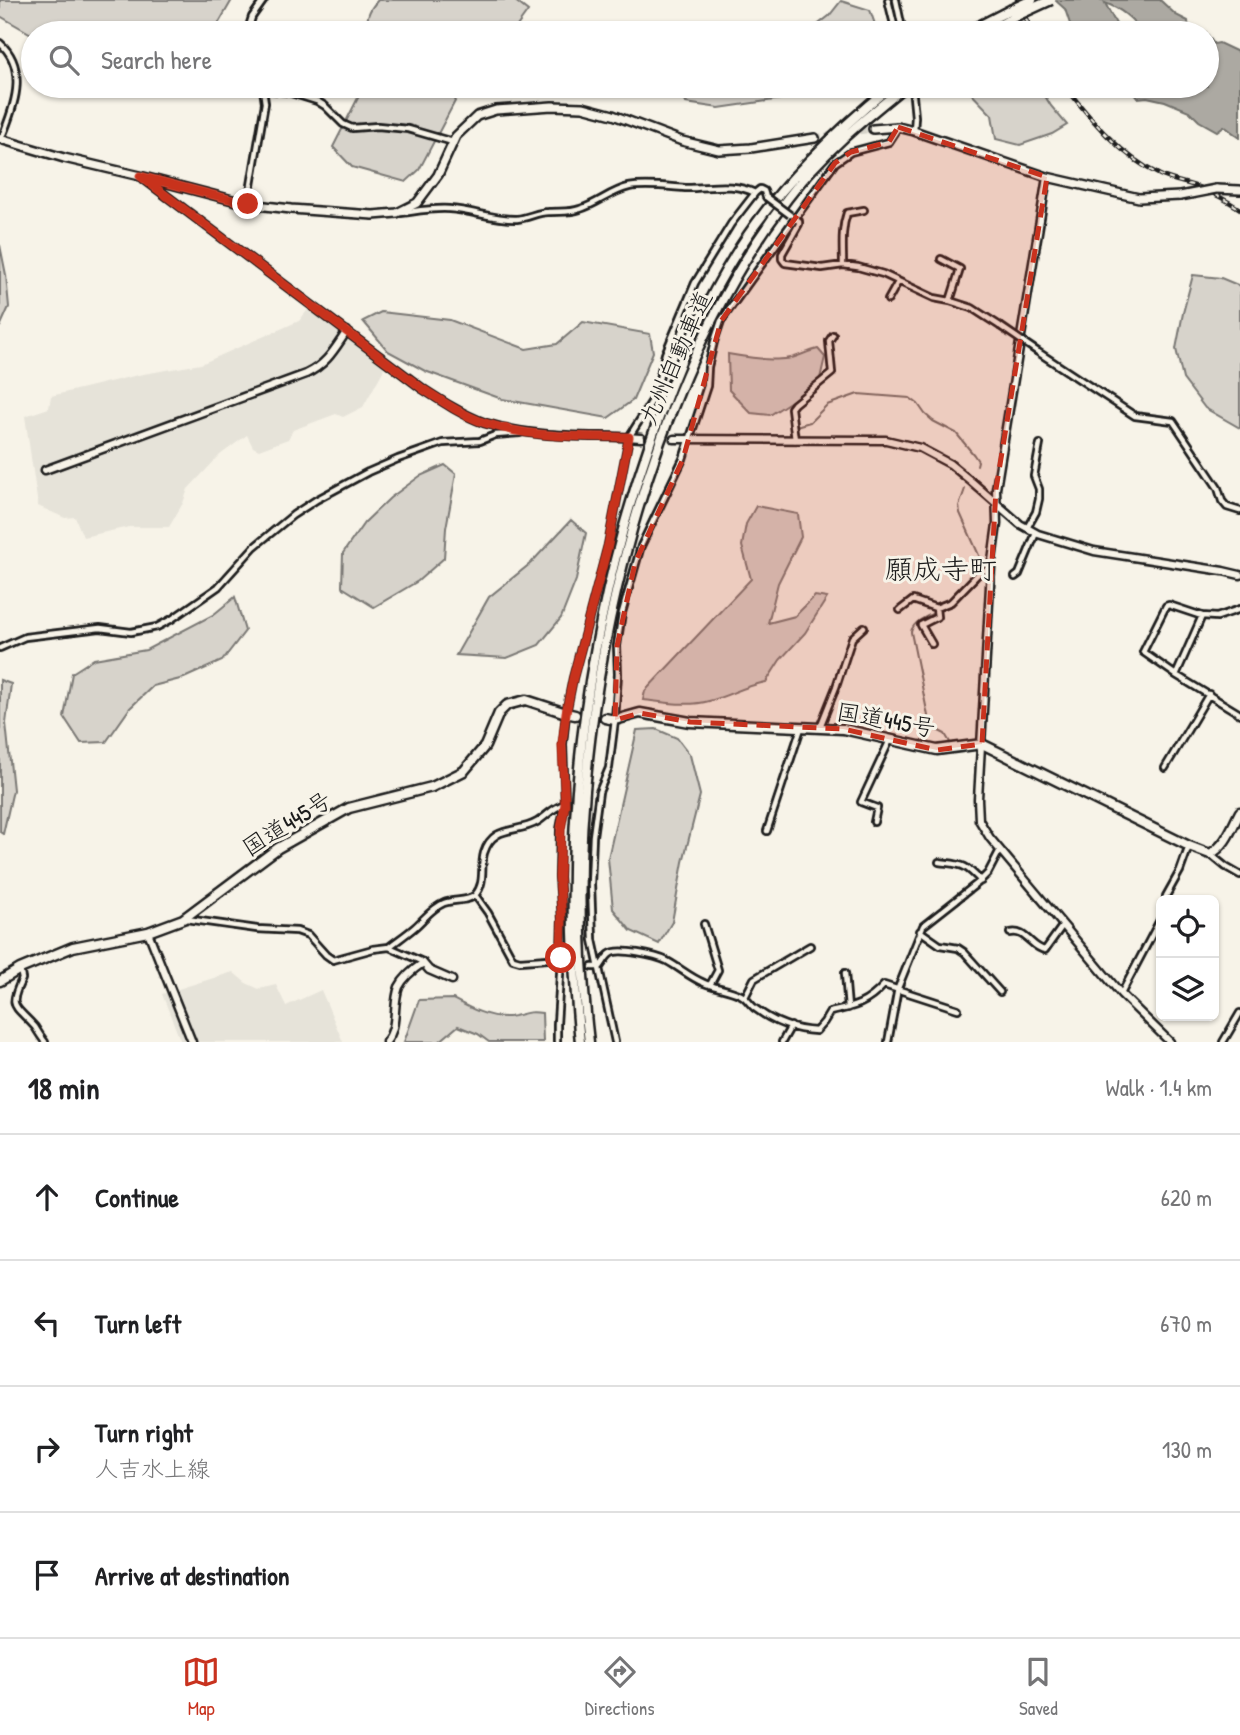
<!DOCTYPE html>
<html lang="en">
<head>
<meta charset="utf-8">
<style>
	body { margin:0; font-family:"Patrick Hand","Klee One",sans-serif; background:#f6f6f6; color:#202124 }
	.controls { position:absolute; right:21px; bottom:21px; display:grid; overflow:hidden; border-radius:10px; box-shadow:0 2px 5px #0004 }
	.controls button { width:63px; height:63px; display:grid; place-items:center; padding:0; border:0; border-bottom:2px solid #e0e0e0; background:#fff; color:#202124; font:35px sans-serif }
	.stop { position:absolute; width:21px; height:21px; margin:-16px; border:5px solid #c8321e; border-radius:50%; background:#fff }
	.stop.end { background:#c8321e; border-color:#fff; box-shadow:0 2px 7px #0008 }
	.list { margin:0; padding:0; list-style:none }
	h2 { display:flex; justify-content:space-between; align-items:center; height:91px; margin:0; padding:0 28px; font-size:30px }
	h2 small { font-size:23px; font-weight:400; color:#757577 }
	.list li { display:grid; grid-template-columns:46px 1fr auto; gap:21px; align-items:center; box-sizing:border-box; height:126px; padding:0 28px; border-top:2px solid #e0e0e0 }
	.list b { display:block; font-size:26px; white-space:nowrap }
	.list p { margin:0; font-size:23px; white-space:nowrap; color:#757577 }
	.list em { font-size:23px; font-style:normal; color:#757577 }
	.icon { flex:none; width:38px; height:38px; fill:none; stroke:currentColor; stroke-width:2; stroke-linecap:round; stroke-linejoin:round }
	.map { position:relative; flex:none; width:1240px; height:1042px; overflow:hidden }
	.search { position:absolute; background:#fff; box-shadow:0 2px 5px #0004; left:21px; right:21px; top:21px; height:77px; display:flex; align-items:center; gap:18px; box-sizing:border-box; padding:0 24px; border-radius:38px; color:#757577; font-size:26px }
	.sheet { height:595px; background:#fff }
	nav { display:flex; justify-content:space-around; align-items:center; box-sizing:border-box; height:98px; border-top:2px solid #e0e0e0; background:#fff; font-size:19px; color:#757577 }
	nav a { display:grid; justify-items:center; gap:4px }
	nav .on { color:#c8321e }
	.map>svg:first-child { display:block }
	.built { fill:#e6e3d9 }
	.green { fill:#d7d3cb; stroke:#7a7874; stroke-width:2 }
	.water { fill:#aca9a2; stroke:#72716c; stroke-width:2 }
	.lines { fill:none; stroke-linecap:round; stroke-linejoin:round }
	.stream { stroke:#72716c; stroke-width:2 }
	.secondary-tunnel { stroke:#d6d3c9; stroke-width:6; stroke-dasharray:6 3; stroke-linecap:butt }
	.primary-tunnel { stroke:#d6d3c9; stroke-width:7; stroke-dasharray:7 3.5; stroke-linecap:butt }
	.highway-tunnel { stroke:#d6d3c9; stroke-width:8; stroke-dasharray:8 4; stroke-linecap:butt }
	.street-casing { stroke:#1c1c1c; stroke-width:10 }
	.secondary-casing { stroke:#1c1c1c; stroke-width:11 }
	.primary-casing { stroke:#1c1c1c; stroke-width:12 }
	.highway-casing { stroke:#1c1c1c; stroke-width:13 }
	.street { stroke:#f7f3e8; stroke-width:4.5 }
	.secondary { stroke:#f7f3e8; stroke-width:6 }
	.primary { stroke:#f7f3e8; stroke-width:7 }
	.highway { stroke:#f7f3e8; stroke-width:8 }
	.rail-casing { stroke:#1c1c1c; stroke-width:4.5 }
	.rail { stroke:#f7f3e8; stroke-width:2; stroke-dasharray:5; stroke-linecap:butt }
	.street-bridge-casing { stroke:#1c1c1c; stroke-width:10; stroke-linecap:butt }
	.primary-bridge-casing { stroke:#1c1c1c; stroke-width:12; stroke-linecap:butt }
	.highway-bridge-casing { stroke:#1c1c1c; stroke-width:13; stroke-linecap:butt }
	.street-bridge { stroke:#f7f3e8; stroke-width:4.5 }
	.primary-bridge { stroke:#f7f3e8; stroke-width:7 }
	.highway-bridge { stroke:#f7f3e8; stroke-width:8 }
	.route { stroke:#c8321e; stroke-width:9 }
	.marked { fill:#c8321e; fill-opacity:0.2; stroke:#c8321e; stroke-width:5; stroke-dasharray:14 9; stroke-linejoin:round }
	.labels { text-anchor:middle; stroke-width:6; stroke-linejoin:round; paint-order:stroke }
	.street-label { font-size:24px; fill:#1c1c1c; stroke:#f7f3e8 }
	.quarter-label { font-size:28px; fill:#1c1c1c; stroke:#f7f3e8 }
</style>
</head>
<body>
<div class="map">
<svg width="1240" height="1042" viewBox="0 0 1240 1042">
	<rect width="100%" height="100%" fill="#f7f3e8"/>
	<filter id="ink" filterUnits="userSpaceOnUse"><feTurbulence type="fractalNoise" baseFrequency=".0143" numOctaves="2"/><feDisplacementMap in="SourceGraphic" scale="14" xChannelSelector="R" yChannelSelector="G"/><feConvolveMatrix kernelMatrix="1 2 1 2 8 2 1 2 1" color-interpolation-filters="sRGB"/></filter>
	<g filter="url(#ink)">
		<path class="built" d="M310 307 384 364 383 371 363 407 343 417 336 414 293 430 288 439 259 450 253 447 247 435 220 455 188 489 183 503 169 527H129L83 537 75 517 65 518 38 506 25 416 49 408 51 396 138 375 201 364 299 321Z
			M233 972 246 983 259 989 276 985 286 1006 321 990 343 1042H181L162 994Z"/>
		<path class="green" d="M0 0H232L213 33H33V35L0 16Z
			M378 0H514L528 11 512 33H370C365 18 368 11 378 0Z
			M841 1 870 10 878 33H807L829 16Z
			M364 86H463L419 170 406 182 352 167 333 147Z
			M680 86H852L842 94 808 95 719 108 686 103Z
			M964 86H1039L1051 106 1067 125 1052 134 1020 145 996 139 992 115Z
			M0 245 6 275 9 307 0 327Z
			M1193 275 1221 278 1240 286V428L1205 408 1183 379 1176 349 1183 313Z
			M381 312 450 320 526 349 557 344 583 322 650 334 653 352 633 400 608 418 502 399 425 371 388 351 363 321Z
			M818 349 825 357 819 383 770 415 751 413 729 390 728 354C745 357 775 362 791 358 800 356 808 351 818 349Z
			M445 465 456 474 446 528 444 558 418 581 374 607 342 587 343 553 364 523 390 498 420 476Z
			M756 506 798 514 801 537 778 583 768 623 795 616 815 596 827 598 805 633 780 660 766 682C744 686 729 696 709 701 688 707 664 702 643 700L645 691 751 579 742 546 746 524Z
			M571 520 586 533 576 580 561 618 539 645 507 658 456 655 489 597 531 563Z
			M235 597 245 631 222 661 184 678 153 686 130 708 106 742 81 743 64 717 72 673 94 659 146 650 213 615Z
			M0 680 11 684 6 723 13 790 3 834 0 832Z
			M656 729 677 738 690 755 700 795 683 862 672 922 659 944 631 931 613 909 608 858 637 730Z
			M453 999C470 1008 488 1018 508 1017 522 1016 525 1010 542 1013L543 1042H489L478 1034 458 1026 439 1042H404L419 1000Z"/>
		<path class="water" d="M1055 0H1160L1176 15 1188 21 1189 30H1199L1206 33H1141C1135 19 1119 8 1105 3L1116 24 1126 33H1073L1065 9Z
			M1207 34 1214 44 1219 43 1240 53V138L1224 126 1217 131 1199 121 1189 111 1165 101 1147 97 1138 98 1129 86H1207Z"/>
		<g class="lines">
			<path class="stream" d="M796 426 810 422 827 405 858 394 910 398 918 404 925 414 933 421 956 433 974 455 978 461 977 465
				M965 489 959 506 960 513 982 562
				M939 611 952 604 980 576
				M934 613C925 617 913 622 911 632L929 721 935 729 945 734 951 744"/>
			<path class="secondary-tunnel" d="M641 438 674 439"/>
			<path class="primary-tunnel" d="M849 132 873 129
				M815 138 838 134"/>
			<path class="highway-tunnel" d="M575 715 605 718"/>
			<g class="street-casing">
				<path id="street" d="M888 0 896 33
					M896 0 903 33
					M247 33 252 17 264 0
					M0 43C29 69 14 108 1 139
					M912 86 915 117 914 131
					M248 203 265 103 263 89 288 92 317 101 325 106 343 124 352 128 378 126 408 129 453 142
					M401 213C417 211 433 208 449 209 472 210 494 220 517 219 528 218 538 212 548 212 559 211 570 213 580 209 597 204 611 191 629 187 645 184 670 187 687 188 711 188 733 182 755 193L760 189 764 191 766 197
					M794 217 799 221V224L782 254V259L785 263 822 268 843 265 858 267 883 274 934 298 950 301 972 308 1000 326
					M941 259 960 269 950 301
					M843 265C843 247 841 230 847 213L864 210
					M888 300 898 282
					M1038 352 1135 416 1173 421 1218 488 1222 501 1227 507 1240 511
					M795 440 791 408 794 404 832 373 829 341 833 335
					M1027 528 1036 512 1039 499V489L1034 476 1040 444
					M1015 577 1019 574 1036 533
					M1240 609 1217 617 1202 616 1176 675 1240 714
					M900 610 913 600 936 608 951 602 982 570 991 571
					M932 644 921 625 937 617 936 608
					M0 648 25 637 100 628 131 632 157 627 172 619 218 587 254 547 293 515 316 500 368 472 398 459 443 443 480 441 495 435 520 433
					M1176 675 1143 652 1166 606 1169 605 1202 616
					M820 727 836 687 852 638 864 627
					M1165 768 1209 694
					M874 822 877 808 861 802 890 740
					M767 831 801 728
					M1210 854 1226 867 1240 875
					M939 862C963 865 964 863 981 881
					M475 895 488 913 513 959 520 961 561 958
					M1167 900 1166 896 1180 871 1189 846
					M186 919 257 929 297 931 308 935 326 955 333 960 373 949 389 947 423 962
					M704 924 718 970 710 985
					M920 931 940 945 958 948 964 952 1000 992
					M1010 933C1026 929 1031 948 1045 950L1063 925
					M389 947C398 940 407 934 415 927 425 918 432 908 444 903 453 899 468 902 475 895 486 883 480 867 484 853 493 824 517 834 537 822 547 816 553 807 565 804
					M592 967H600C603 963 606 957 610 954 618 947 657 956 667 961 680 968 691 978 704 983 716 988 729 989 741 995 747 998 750 1005 756 1009 773 1022 795 1030 816 1031L824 1022 830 1012C854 1007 867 1004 884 985L958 1009
					M20 969 22 979C7 1009 16 1005 35 1027 38 1032 41 1037 45 1042
					M845 973 848 1008
					M1121 994 1161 918
					M745 997 754 979 810 946
					M557 1042V1024L561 958 562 919 559 877 560 829 565 804 563 744 566 713 573 678 608 545 629 437 655 396 665 354 695 283 731 224 755 193
					M615 1042 593 940 591 884 593 836 599 792 609 768 615 720 618 674 617 646 622 613 641 546 683 459 707 386 708 367 714 342 721 321 835 163 851 152 889 142 898 128
					M782 1042 791 1026
					M888 1042 898 988 923 926 979 882 988 873 1000 850
					M1223 1042 1240 1013"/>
			</g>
			<g class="secondary-casing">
				<path id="secondary" d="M1047 177 996 489 997 524 991 568 978 799 979 820 990 838 1121 994 1170 1042
					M144 179 423 389C443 402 463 415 485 423 537 439 588 435 641 438
					M674 439 886 440 920 448 950 464 972 482 1020 524 1038 534 1094 551 1223 571 1240 575
					M45 470 306 374C327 364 334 350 347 331
					M148 932 192 1042
					M386 1042C399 1026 392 1005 399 987 404 977 414 969 423 963L429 970 452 980"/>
			</g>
			<g class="primary-casing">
				<path id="primary" d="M873 129 898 127 914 131 1047 177 1139 198 1180 196
					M0 139 64 158 140 176 248 204 291 209 373 215 397 213 417 203 438 175 456 136 477 116 496 110 552 106 583 107 613 115 682 141 719 150 751 148 815 138
					M1216 189 1240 190"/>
			</g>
			<g class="highway-casing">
				<path id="highway" d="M965 33 1010 10
					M985 33 1014 17
					M605 718 615 720 640 713 690 722 843 729 937 750 982 744 1189 846 1210 854C1226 846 1232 827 1240 812
					M0 981 20 969 73 947 148 932 183 919 278 848 349 808 432 787 464 771 485 746 499 713 507 705 526 700 566 713 575 715
					M580 1042C559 840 583 636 650 443 673 375 701 308 740 247 780 185 834 133 891 86
					M589 1042C565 843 593 630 660 442 692 354 730 274 787 199 820 155 863 120 905 86"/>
			</g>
			<use href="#street" class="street"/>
			<use href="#secondary" class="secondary"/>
			<use href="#primary" class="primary"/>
			<use href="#highway" class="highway"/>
			<g class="rail-casing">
				<path id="rail" d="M1017 0 1033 33
					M1065 86C1091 120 1121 156 1160 175 1173 181 1188 183 1201 188 1215 194 1228 201 1240 209"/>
			</g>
			<use href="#rail" class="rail"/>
			<g class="street-bridge-casing">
				<path id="street-bridge" d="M766 197 790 215
					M1000 326 1038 352"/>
			</g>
			<g class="primary-bridge-casing">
				<path id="primary-bridge" d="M1180 196 1216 189"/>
			</g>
			<g class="highway-bridge-casing">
				<path id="highway-bridge" d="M1010 10 1032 0
					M1014 17 1051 0"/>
			</g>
			<use href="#street-bridge" class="street-bridge"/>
			<use href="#primary-bridge" class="primary-bridge"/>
			<use href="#highway-bridge" class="highway-bridge"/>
		</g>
	</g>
	<g class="lines" filter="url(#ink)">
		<path class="route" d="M248 204 140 176 423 389C443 402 462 415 485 423 531 438 581 437 629 437L608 545 573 678 566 713 562 744 565 804 561 829 559 877 562 919 561 958"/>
	</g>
	<path class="marked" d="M898 127 1047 177 996 489 982 744 937 750 843 729 690 722 640 713 615 720 617 646 635 563 683 459 721 321 835 163 851 152 889 142Z"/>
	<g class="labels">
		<g class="street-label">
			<text transform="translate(676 358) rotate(-66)" y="8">九州自動車道</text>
			<text transform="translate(886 720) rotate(10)" y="8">国道445号</text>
			<text transform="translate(287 824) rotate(-32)" y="8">国道445号</text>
		</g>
		<g class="quarter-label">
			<text x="941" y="579">願成寺町</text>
		</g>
	</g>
</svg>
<div class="controls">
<button><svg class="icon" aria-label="locate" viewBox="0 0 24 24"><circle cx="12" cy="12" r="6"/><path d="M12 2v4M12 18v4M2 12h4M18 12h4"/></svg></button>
<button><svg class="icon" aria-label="layers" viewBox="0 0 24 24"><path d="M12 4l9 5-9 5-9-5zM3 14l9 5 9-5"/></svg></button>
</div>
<div class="stop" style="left:561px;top:958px"></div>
<div class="stop end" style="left:248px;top:204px"></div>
<div class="search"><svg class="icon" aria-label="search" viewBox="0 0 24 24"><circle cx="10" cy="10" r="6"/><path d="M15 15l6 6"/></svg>Search here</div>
</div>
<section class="sheet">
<h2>18 min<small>Walk · 1.4 km</small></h2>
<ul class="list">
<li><svg class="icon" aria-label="ahead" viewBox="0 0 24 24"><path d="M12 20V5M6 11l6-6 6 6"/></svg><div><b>Continue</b></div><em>620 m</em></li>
<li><svg class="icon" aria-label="left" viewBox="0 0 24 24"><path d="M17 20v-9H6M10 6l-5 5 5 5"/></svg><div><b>Turn left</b></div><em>670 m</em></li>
<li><svg class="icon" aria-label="right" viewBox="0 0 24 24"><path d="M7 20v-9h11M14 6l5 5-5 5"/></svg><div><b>Turn right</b><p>人吉水上線</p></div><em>130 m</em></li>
<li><svg class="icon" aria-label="arrive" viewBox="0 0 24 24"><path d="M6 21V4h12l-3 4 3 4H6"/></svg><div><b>Arrive at destination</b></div></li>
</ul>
</section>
<nav>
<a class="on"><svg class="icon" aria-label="map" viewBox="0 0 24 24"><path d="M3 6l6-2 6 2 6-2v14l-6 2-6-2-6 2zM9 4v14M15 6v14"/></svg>Map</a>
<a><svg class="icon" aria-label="directions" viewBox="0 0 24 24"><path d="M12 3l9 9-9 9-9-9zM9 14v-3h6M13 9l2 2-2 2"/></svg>Directions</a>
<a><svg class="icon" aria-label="saved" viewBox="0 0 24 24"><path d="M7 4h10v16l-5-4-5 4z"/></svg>Saved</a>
</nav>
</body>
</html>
